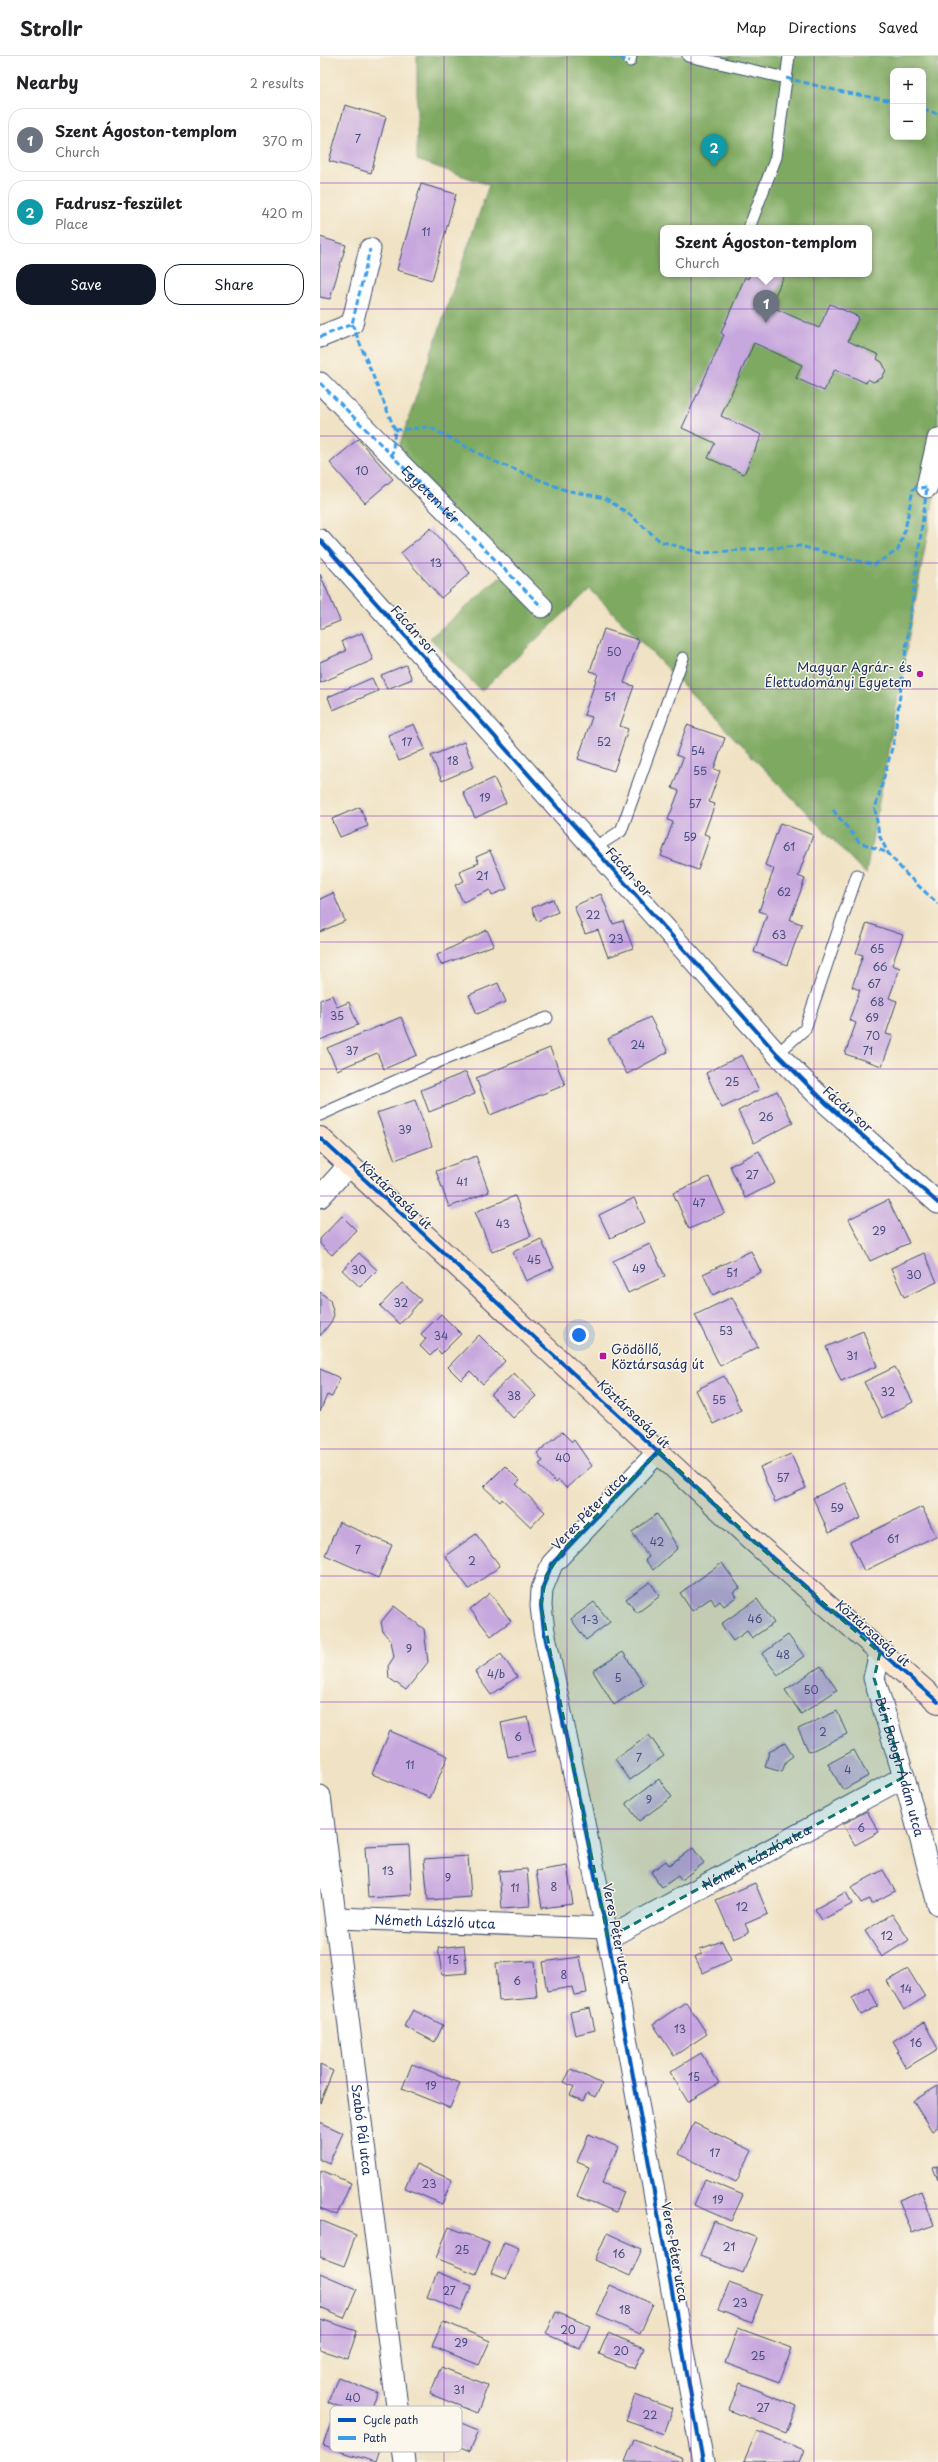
<!DOCTYPE html>
<html lang="en">
<head>
<meta charset="utf-8">
<style>
	body { margin:0; font-family:"Playpen Sans",sans-serif; background:#f2f2f2; color:#202124 }
	.controls { position:absolute; right:12px; top:12px; display:grid; overflow:hidden; border-radius:8px; box-shadow:0 2px 10px #0003 }
	.controls button { width:36px; height:36px; display:grid; place-items:center; padding:0; border:0; border-bottom:1px solid #e0e0e0; background:#fff; color:#202124; font:20px sans-serif }
	.you { position:absolute; left:259px; top:1279px; width:14px; height:14px; margin:-10px; border:3px solid #fff; border-radius:50%; background:#1a73e8; box-shadow:0 0 0 6px #1a73e833 }
	.badge { display:grid; place-items:center; width:26px; height:26px; border-radius:50%; background:#111827; color:#fff; font-size:13px; font-weight:700 }
	.pin { position:absolute; translate:-50% -33px; filter:drop-shadow(0 1px 2px #0008) }
	.pin::after { content:''; position:absolute; top:21px; width:14px; height:12px; background:inherit; clip-path:polygon(0 0,100% 0,50% 100%) }
	.popup { position:absolute; left:340px; top:169px; width:212px; height:52px; box-sizing:border-box; display:grid; place-content:center; border-radius:8px; background:#fff; filter:drop-shadow(0 1px 3px #0005); font-size:13px; white-space:nowrap; color:#757577 }
	.popup b { font-size:15px; color:#202124 }
	.popup::after { content:''; position:absolute; left:50%; top:100%; margin-left:-8px; border:8px solid transparent; border-top-color:#fff }
	.list { margin:0; padding:0; list-style:none }
	h2 { display:flex; justify-content:space-between; align-items:center; height:52px; margin:0; padding:0 16px; font-size:17px }
	h2 small { font-size:13px; font-weight:400; color:#757577 }
	.list li { display:grid; grid-template-columns:26px 1fr auto; gap:12px; align-items:center; box-sizing:border-box; height:64px; margin:0 8px 8px; padding:0 8px; border:1px solid #e0e0e0; border-radius:16px }
	.list b { display:block; font-size:15px; white-space:nowrap }
	.list p { margin:0; font-size:13px; white-space:nowrap; color:#757577 }
	.list em { font-size:13px; font-style:normal; color:#757577 }
	.actions { display:flex; gap:8px; padding:12px 16px }
	.actions a { flex:1; padding:9px 0; border:1px solid #111827; border-radius:16px; text-align:center; font-size:14px; color:#111827 }
	.actions .main { background:#111827; color:#fff }
	.map { position:relative; flex:none; width:618px; height:2406px; overflow:hidden }
	header { display:flex; align-items:center; gap:24px; box-sizing:border-box; height:56px; padding:0 20px; background:#fff; border-bottom:1px solid #e0e0e0 }
	header strong { font-size:19px }
	nav { display:flex; gap:22px; margin-inline-start:auto; font-size:14px }
	main { display:flex }
	aside { flex:1; background:#fff }
	.map>svg:first-child { display:block }
	.forest { fill:#7ea961; stroke:#4c6c60; fill-rule:evenodd }
	.building { fill:#c7a8de }
	.lines { fill:none; stroke-linecap:round; stroke-linejoin:round }
	.service-casing { stroke:#3b4a6d; stroke-width:13 }
	.minor-casing { stroke:#3b4a6d; stroke-width:23 }
	.secondary-casing { stroke:#3b4a6d; stroke-width:24 }
	.service { stroke:#fff; stroke-width:11 }
	.minor { stroke:#fff; stroke-width:21 }
	.secondary { stroke:#fce5cf; stroke-width:22 }
	.quiet { stroke:#3b9de6; stroke-width:3; stroke-dasharray:6 3; stroke-linecap:butt }
	.cycleway-casing { stroke:#fbf7ec; stroke-width:6 }
	.cycleway { stroke:#0057b8; stroke-width:4 }
	.marked { fill:#0f766e; fill-opacity:0.2; stroke:#0f766e; stroke-width:3; stroke-dasharray:8 5; stroke-linejoin:round }
	.grid { fill:none; stroke:#7b2cbf; stroke-width:1; stroke-opacity:0.55 }
	.poi-dot { fill:#b5179e; stroke:#fbf7ec; stroke-width:1.5 }
	.labels { text-anchor:middle; stroke-width:3; stroke-linejoin:round; paint-order:stroke }
	.number-label { font-size:11px; fill:#464d7e }
	.street-label { font-size:13px; fill:#1b2f5e; stroke:#fbf7ec }
	.poi-label { font-size:13px; fill:#1b2f5e; stroke:#fbf7ec; text-anchor:end }
	.key { fill:#fbf7ec; stroke:#b8bbc1; stroke-width:1 }
	.key-label { font-size:11px; fill:#1b2f5e }
</style>
</head>
<body>
<header>
<strong>Strollr</strong>
<nav><a>Map</a><a>Directions</a><a>Saved</a></nav>
</header>
<main>
<aside>
<h2>Nearby<small>2 results</small></h2>
<ul class="list">
<li><span class="badge" style="background:#6b7280">1</span><div><b>Szent Ágoston-templom</b><p>Church</p></div><em>370 m</em></li>
<li><span class="badge" style="background:#0f9aa8">2</span><div><b>Fadrusz-feszület</b><p>Place</p></div><em>420 m</em></li>
</ul>
<div class="actions"><a class="main">Save</a><a>Share</a></div>
</aside>
<div class="map">
<svg width="618" height="2406" viewBox="0 0 618 2406">
	<rect width="100%" height="100%" fill="#fbf7ec"/>
	<filter id="ink" filterUnits="userSpaceOnUse"><feTurbulence type="fractalNoise" baseFrequency=".025" numOctaves="2"/><feDisplacementMap in="SourceGraphic" scale="8" xChannelSelector="R" yChannelSelector="G"/><feConvolveMatrix kernelMatrix="1 2 1 2 8 2 1 2 1" color-interpolation-filters="sRGB"/></filter>
	<filter id="wash" filterUnits="userSpaceOnUse"><feTurbulence type="fractalNoise" baseFrequency=".012" numOctaves="4" result="noise"/><feDisplacementMap in="SourceGraphic" scale="16" xChannelSelector="R" yChannelSelector="G"/><feGaussianBlur stdDeviation="0.9" result="paint"/><feColorMatrix in="noise" values="0 0 0 0 0 0 0 0 0 0 0 0 0 0 0 0 0 1.4 0 .05"/><feComposite in="paint" operator="in"/></filter>
	<g filter="url(#wash)">
		<rect width="100%" height="100%" fill="#f0e2c4"/>
		<path class="forest" d="M97 0H618V419L546 818 270 533 161 635 110 582 190 513 76 399 169 129 97 104ZM573 15H603V81H573ZM343 172H549V218H343Z"/>
		<g id="blocks">
			<path class="building" d="M25 49 66 61 51 117 9 105Z
				M101 128 136 138 112 224 77 214Z
				M0 181 26 189 10 243 0 241Z
				M430 218H465L450 250 499 272 510 248 539 261 528 285 559 299 557 303 562 306 566 314 562 322 553 326 548 323 546 327 515 313 504 335 476 322 482 309 434 287 401 360 442 379 424 418 388 402 395 387 362 372 404 279 401 277 412 251 425 221 428 223Z
				M38 383 73 423 45 447 10 407Z
				M111 472 150 517 121 542 81 497Z
				M0 518 20 565 0 573Z
				M284 573 319 584 304 627 314 630 300 670 308 673 294 715 258 703 272 661 264 659 278 618 270 615Z
				M42 577 53 604 0 627V606L26 595 22 585Z
				M86 609 92 623 67 633 61 619Z
				M52 622 58 635 13 654 8 641Z
				M94 668 105 693 79 705 68 679Z
				M367 669 405 682 394 713 400 715 389 746 395 748 384 778 390 780 378 814 341 800 353 766 348 764 359 735 352 732 363 702 356 699Z
				M144 686 154 711 122 725 111 700Z
				M174 722 186 747 155 762 143 736Z
				M40 751 48 770 20 781 12 763Z
				M460 767 493 779 478 820 485 823 470 864 482 868 467 909 434 896 447 858 439 855 454 813 445 809Z
				M170 795 187 833 172 839 170 834 143 846 135 829 144 825 139 815 159 807 156 801Z
				M13 837 25 865 0 876V843Z
				M281 838 293 868 303 865 313 892 288 901 278 874 265 878 254 850Z
				M233 843 238 856 217 865 212 852Z
				M547 867 583 879 572 909 580 912 569 942 577 945 566 978 573 980 562 1010 525 998 536 967 529 964 540 934 532 931 543 899 536 897Z
				M167 874 174 889 121 909 117 899Z
				M178 927 186 946 157 958 149 939Z
				M12 939 17 951 29 946 38 969 0 984V944Z
				M81 961 97 999 64 1013 57 997 17 1014 7 992Z
				M330 961 348 996 307 1018 288 983Z
				M230 992 245 1029 170 1059 156 1022Z
				M422 999 439 1034 402 1052 386 1017Z
				M146 1016 155 1038 109 1056 101 1034Z
				M457 1035 473 1067 434 1087 418 1055Z
				M95 1044 112 1090 75 1104 57 1057Z
				M439 1095 455 1127 425 1142 410 1110Z
				M156 1100 169 1136 129 1151 116 1115Z
				M389 1121 405 1157 369 1173 353 1137Z
				M195 1140 211 1180 172 1196 155 1156Z
				M314 1142 325 1166 290 1182 279 1159Z
				M568 1144 589 1187 550 1205 529 1163Z
				M22 1160 36 1174 12 1199 0 1188V1183Z
				M221 1183 234 1212 206 1225 193 1196Z
				M330 1188 345 1220 308 1237 293 1205Z
				M431 1195 441 1216 393 1239 383 1218Z
				M39 1197 57 1214 40 1231 22 1214Z
				M604 1197 617 1226 584 1241 571 1212Z
				M82 1227 101 1244 80 1268 60 1250Z
				M0 1236 10 1244 14 1259 11 1266 0 1280Z
				M412 1241 438 1291 400 1310 375 1259Z
				M121 1258 141 1278 121 1298 117 1293 110 1300 100 1290 106 1283 101 1278Z
				M543 1275 557 1310 521 1325 506 1291Z
				M159 1279 185 1305 163 1328 150 1315 141 1324 128 1311Z
				M575 1311 593 1346 562 1362 544 1326Z
				M0 1313 20 1322 12 1341 7 1339 0 1356Z
				M194 1317 216 1340 193 1362 171 1339Z
				M404 1320 421 1354 393 1368 376 1334Z
				M242 1376 252 1386 254 1384 272 1410 246 1432 239 1424 236 1427 219 1408 223 1405 217 1397Z
				M471 1398 486 1432 455 1446 440 1411Z
				M185 1410 200 1425 196 1428 225 1456 211 1471 182 1443 180 1446 164 1431Z
				M525 1427 541 1462 509 1477 493 1442Z
				M602 1451 616 1480 544 1515 530 1486Z
				M337 1458 358 1492 333 1514 325 1504 329 1501 312 1476Z
				M19 1466 72 1489 58 1522 5 1499Z
				M156 1478 180 1510 149 1533 125 1500Z
				M402 1507 420 1532 413 1536 416 1541 404 1550 400 1545 395 1549 391 1542 372 1555 360 1537Z
				M330 1526 340 1540 317 1557 306 1543Z
				M170 1537 191 1565 171 1580 150 1553Z
				M437 1543 454 1567 432 1582 427 1575 413 1585 401 1568Z
				M274 1546 290 1566 266 1584 251 1563Z
				M74 1550 104 1573 108 1606 86 1634 69 1622 68 1610 74 1601 71 1585 63 1576 61 1566Z
				M468 1579 484 1600 458 1619 442 1598Z
				M303 1596 324 1629 294 1649 273 1615Z
				M181 1598 197 1621 171 1639 155 1616Z
				M501 1610 517 1634 481 1658 465 1634Z
				M517 1655 527 1678 489 1696 478 1673Z
				M208 1661 215 1695 188 1701 181 1667Z
				M70 1675 128 1700 110 1742 52 1718Z
				M329 1679 344 1700 310 1724 295 1703Z
				M465 1687 473 1700 466 1705 462 1716 445 1711 449 1696Z
				M534 1694 548 1720 523 1734 508 1708Z
				M339 1723 352 1741 319 1765 306 1747Z
				M547 1755 559 1776 535 1789 523 1768Z
				M89 1789 92 1839 48 1842 45 1791Z
				M373 1792 384 1807 361 1824 358 1820 342 1831 331 1816 346 1805 349 1809Z
				M148 1800 151 1841 108 1844 104 1803Z
				M247 1810 253 1848 222 1852 216 1815Z
				M207 1813 210 1850 182 1852 179 1815Z
				M563 1814 575 1835 551 1848 549 1843 541 1847 531 1831Z
				M435 1827 448 1858 425 1868 429 1876 413 1883 396 1844Z
				M526 1836 532 1848 502 1864 495 1853Z
				M572 1858 589 1884 562 1901 545 1875Z
				M402 1885 411 1904 383 1917 375 1901 382 1897 380 1893Z
				M144 1889 147 1917 122 1919 118 1892Z
				M260 1901 267 1937 254 1939 252 1931 227 1935 222 1906Z
				M214 1905 217 1942 179 1945 176 1907Z
				M588 1913 605 1941 584 1954 567 1925Z
				M549 1932 558 1950 541 1959 532 1942Z
				M366 1946 387 1978 354 2000 333 1968Z
				M270 1952 275 1974 255 1979 250 1956Z
				M93 1954 123 1969 115 1986 84 1970Z
				M604 1966 618 1993 586 2012 577 1996 579 1995 573 1985Z
				M381 1997 399 2027 368 2046 350 2016Z
				M92 2008 140 2027 130 2052 82 2033Z
				M0 2009 13 2015 0 2047Z
				M251 2013 282 2028 275 2041 267 2037 263 2045 250 2039 254 2031 244 2026Z
				M618 2030V2071L612 2075 593 2045Z
				M0 2066 23 2077 9 2107 0 2103Z
				M374 2067 432 2095 416 2126 359 2098Z
				M269 2078 298 2091 282 2127 304 2136 296 2156 257 2140 269 2111 257 2106Z
				M96 2108 132 2124 122 2148 85 2132Z
				M618 2110V2124L613 2112Z
				M0 2114 31 2127 17 2159 0 2152Z
				M385 2123 423 2139 411 2165 374 2149Z
				M601 2135 614 2169 592 2177 579 2144Z
				M0 2164 36 2179 24 2210 0 2201Z
				M394 2165 437 2182 423 2217 380 2200Z
				M129 2171 169 2187 156 2218 116 2202Z
				M287 2177 322 2193 310 2220 275 2204Z
				M184 2186 199 2192 186 2223 171 2217Z
				M117 2216 152 2230 141 2255 107 2241Z
				M0 2217 37 2233 24 2262 0 2252Z
				M409 2227 442 2239 432 2267 398 2254Z
				M290 2229 333 2248 320 2278 277 2259Z
				M236 2256 270 2270 260 2293 226 2278Z
				M0 2263 37 2275 28 2303 0 2294Z
				M123 2265 170 2285 159 2309 112 2290Z
				M418 2272 472 2292 459 2327 405 2307Z
				M288 2277 324 2292 315 2313 279 2298Z
				M121 2311 168 2329 157 2357 110 2338Z
				M18 2321 58 2337 47 2362 8 2346Z
				M420 2327 477 2350 466 2377 409 2354Z
				M315 2339 353 2353 344 2378 306 2365Z
				M116 2356 159 2374 150 2395 107 2377Z
				M12 2363 63 2381 55 2406 3 2390Z
				M437 2375 484 2394 479 2406 424 2405Z
				M314 2383 362 2402 361 2406H305Z"/>
		</g>
	</g>
	<g filter="url(#ink)">
		<use href="#blocks" fill-opacity="0" stroke="#3b4a6d" stroke-width="1"/>
		<g class="lines">
			<g class="service-casing">
				<path id="service" d="M368 0 466 22
					M310 5 311 0
					M429 172 456 101 469 0
					M274 792 301 775 363 602
					M457 998 485 973 537 819
					M0 1059 118 1006 227 962"/>
			</g>
			<g class="minor-casing">
				<g id="minor">
					<path d="M0 281 32 268 50 193"/>
					<path d="M0 327 222 551"/>
					<path d="M607 431 618 383"/>
					<path d="M0 484 457 998 507 1048 618 1147"/>
					<path d="M0 1141 29 1109"/>
					<path d="M339 1395 232 1508 222 1533 221 1550 224 1575 288 1882 383 2406"/>
					<path id="s1" d="M560 1597 554 1622 584 1721 618 1848"/>
					<path id="s2" d="M0 1740 84 2406"/>
					<path id="s3" d="M17 1862 286 1872"/>
					<path id="s4" d="M288 1882 584 1721"/>
				</g>
			</g>
			<g class="secondary-casing">
				<path id="secondary" d="M0 1082 440 1491 618 1646"/>
			</g>
			<use href="#service" class="service"/>
			<use href="#minor" class="minor"/>
			<use href="#secondary" class="secondary"/>
			<g class="quiet">
				<path d="M291 0 310 5"/>
				<path d="M466 22 527 37 573 45"/>
				<path d="M603 53 618 58"/>
				<path d="M32 268 75 374 72 401"/>
				<path d="M0 281 32 268 50 193"/>
				<path id="s5" d="M0 327 222 551"/>
				<path d="M75 374 109 371 171 404 245 434 285 442 309 458 340 485 380 497 480 490 554 509 578 494 585 474 593 433 607 431 574 685 555 753 559 779 568 797 587 819 618 848"/>
				<path d="M513 754 539 786 568 797"/>
			</g>
			<g class="cycleway-casing">
				<path id="cycleway" d="M0 484 457 998 507 1048 618 1147
					M0 1082 440 1491 618 1646
					M339 1395 232 1508 222 1533 221 1550 224 1575 288 1882 383 2406"/>
			</g>
			<use href="#cycleway" class="cycleway"/>
		</g>
	</g>
	<path class="marked" d="M339 1395 440 1491 560 1597 554 1622 584 1721 288 1882 221 1550 226 1520 243 1494Z"/>
	<path class="grid" d="M124 0V2406M247 0V2406M371 0V2406M494 0V2406M0 127H618M0 253H618M0 380H618M0 507H618M0 633H618M0 760H618M0 886H618M0 1013H618M0 1140H618M0 1266H618M0 1393H618M0 1520H618M0 1646H618M0 1773H618M0 1899H618M0 2026H618M0 2153H618M0 2279H618"/>
	<g class="poi-dot">
		<circle cx="600" cy="618" r="4"/>
		<rect x="279" y="1296" width="8" height="8" rx="2"/>
	</g>
	<g class="labels">
		<g class="number-label">
			<text x="38" y="87">7</text>
			<text x="106" y="180">11</text>
			<text x="42" y="419">10</text>
			<text x="116" y="511">13</text>
			<text x="294" y="600">50</text>
			<text x="290" y="645">51</text>
			<text x="87" y="690">17</text>
			<text x="284" y="690">52</text>
			<text x="378" y="699">54</text>
			<text x="133" y="709">18</text>
			<text x="380" y="719">55</text>
			<text x="165" y="746">19</text>
			<text x="375" y="752">57</text>
			<text x="370" y="785">59</text>
			<text x="469" y="795">61</text>
			<text x="162" y="824">21</text>
			<text x="464" y="840">62</text>
			<text x="273" y="863">22</text>
			<text x="459" y="883">63</text>
			<text x="296" y="887">23</text>
			<text x="557" y="897">65</text>
			<text x="560" y="915">66</text>
			<text x="554" y="932">67</text>
			<text x="557" y="950">68</text>
			<text x="17" y="964">35</text>
			<text x="552" y="966">69</text>
			<text x="553" y="984">70</text>
			<text x="318" y="993">24</text>
			<text x="32" y="999">37</text>
			<text x="548" y="999">71</text>
			<text x="412" y="1030">25</text>
			<text x="446" y="1065">26</text>
			<text x="85" y="1078">39</text>
			<text x="432" y="1123">27</text>
			<text x="142" y="1130">41</text>
			<text x="379" y="1151">47</text>
			<text x="183" y="1172">43</text>
			<text x="559" y="1179">29</text>
			<text x="214" y="1208">45</text>
			<text x="319" y="1217">49</text>
			<text x="39" y="1218">30</text>
			<text x="412" y="1221">51</text>
			<text x="594" y="1223">30</text>
			<text x="81" y="1251">32</text>
			<text x="406" y="1279">53</text>
			<text x="121" y="1284">34</text>
			<text x="532" y="1304">31</text>
			<text x="568" y="1340">32</text>
			<text x="194" y="1344">38</text>
			<text x="399" y="1348">55</text>
			<text x="243" y="1406">40</text>
			<text x="463" y="1426">57</text>
			<text x="517" y="1456">59</text>
			<text x="573" y="1487">61</text>
			<text x="337" y="1490">42</text>
			<text x="38" y="1498">7</text>
			<text x="152" y="1509">2</text>
			<text x="435" y="1567">46</text>
			<text x="270" y="1568">1-3</text>
			<text x="89" y="1597">9</text>
			<text x="463" y="1603">48</text>
			<text x="176" y="1622">4/b</text>
			<text x="298" y="1626">5</text>
			<text x="491" y="1638">50</text>
			<text x="503" y="1680">2</text>
			<text x="198" y="1685">6</text>
			<text x="319" y="1706">7</text>
			<text x="90" y="1713">11</text>
			<text x="528" y="1718">4</text>
			<text x="329" y="1748">9</text>
			<text x="541" y="1776">6</text>
			<text x="68" y="1819">13</text>
			<text x="128" y="1826">9</text>
			<text x="234" y="1835">8</text>
			<text x="195" y="1836">11</text>
			<text x="422" y="1855">12</text>
			<text x="567" y="1884">12</text>
			<text x="133" y="1908">15</text>
			<text x="244" y="1923">8</text>
			<text x="197" y="1929">6</text>
			<text x="586" y="1937">14</text>
			<text x="360" y="1977">13</text>
			<text x="596" y="1991">16</text>
			<text x="374" y="2025">15</text>
			<text x="111" y="2034">19</text>
			<text x="395" y="2101">17</text>
			<text x="109" y="2132">23</text>
			<text x="398" y="2148">19</text>
			<text x="409" y="2195">21</text>
			<text x="142" y="2198">25</text>
			<text x="299" y="2202">16</text>
			<text x="129" y="2239">27</text>
			<text x="420" y="2251">23</text>
			<text x="305" y="2258">18</text>
			<text x="248" y="2278">20</text>
			<text x="141" y="2291">29</text>
			<text x="301" y="2299">20</text>
			<text x="438" y="2304">25</text>
			<text x="139" y="2338">31</text>
			<text x="33" y="2346">40</text>
			<text x="443" y="2356">27</text>
			<text x="330" y="2363">22</text>
		</g>
		<g class="street-label">
			<text dy="5" stroke="none"><textPath href="#s5" startOffset="157">Egyetem tér</textPath></text>
			<text transform="translate(94 574) rotate(48)" y="5">Fácán sor</text>
			<text transform="translate(309 816) rotate(48)" y="5">Fácán sor</text>
			<text transform="translate(528 1053) rotate(42)" y="5">Fácán sor</text>
			<text transform="translate(76 1139) rotate(43)" y="5">Köztársaság út</text>
			<text transform="translate(314 1358) rotate(43)" y="5">Köztársaság út</text>
			<text transform="translate(269 1455) rotate(-46)" y="5">Veres Péter utca</text>
			<text transform="translate(553 1577) rotate(41)" y="5">Köztársaság út</text>
			<text dy="5" stroke="none"><textPath href="#s1" startOffset="118">Béri Balogh Ádám utca</textPath></text>
			<text dy="5" stroke="none"><textPath href="#s4" startOffset="169">Németh László utca</textPath></text>
			<text dy="5" stroke="none"><textPath href="#s3" startOffset="98">Németh László utca</textPath></text>
			<text transform="translate(297 1877) rotate(79)" y="5">Veres Péter utca</text>
			<text dy="5" stroke="none"><textPath href="#s2" startOffset="336">Szabó Pál utca</textPath></text>
			<text transform="translate(355 2196) rotate(80)" y="5">Veres Péter utca</text>
		</g>
		<g class="poi-label">
			<text x="592" y="616">Magyar Agrár- és<tspan x="592" dy="15">Élettudományi Egyetem</tspan></text>
			<text x="291" y="1298" text-anchor="start">Gödöllő,<tspan x="291" dy="15">Köztársaság út</tspan></text>
		</g>
	</g>
	<rect x="10" y="2350" width="132" height="46" rx="6" class="key"/>
	<rect x="18" y="2362" width="18" height="4" fill="#0057b8"/>
	<rect x="18" y="2380" width="18" height="4" fill="#3b9de6"/>
	<g class="key-label">
		<text x="43" y="2368">Cycle path</text>
		<text x="43" y="2386">Path</text>
	</g>
</svg>
<div class="controls">
<button>+</button>
<button>−</button>
</div>
<div class="you"></div>
<div class="pin badge" style="left:446px;top:267px;background:#6b7280">1</div>
<div class="popup"><b>Szent Ágoston-templom</b>Church</div>
<div class="pin badge" style="left:394px;top:111px;background:#0f9aa8">2</div>
</div>
</main>
</body>
</html>
